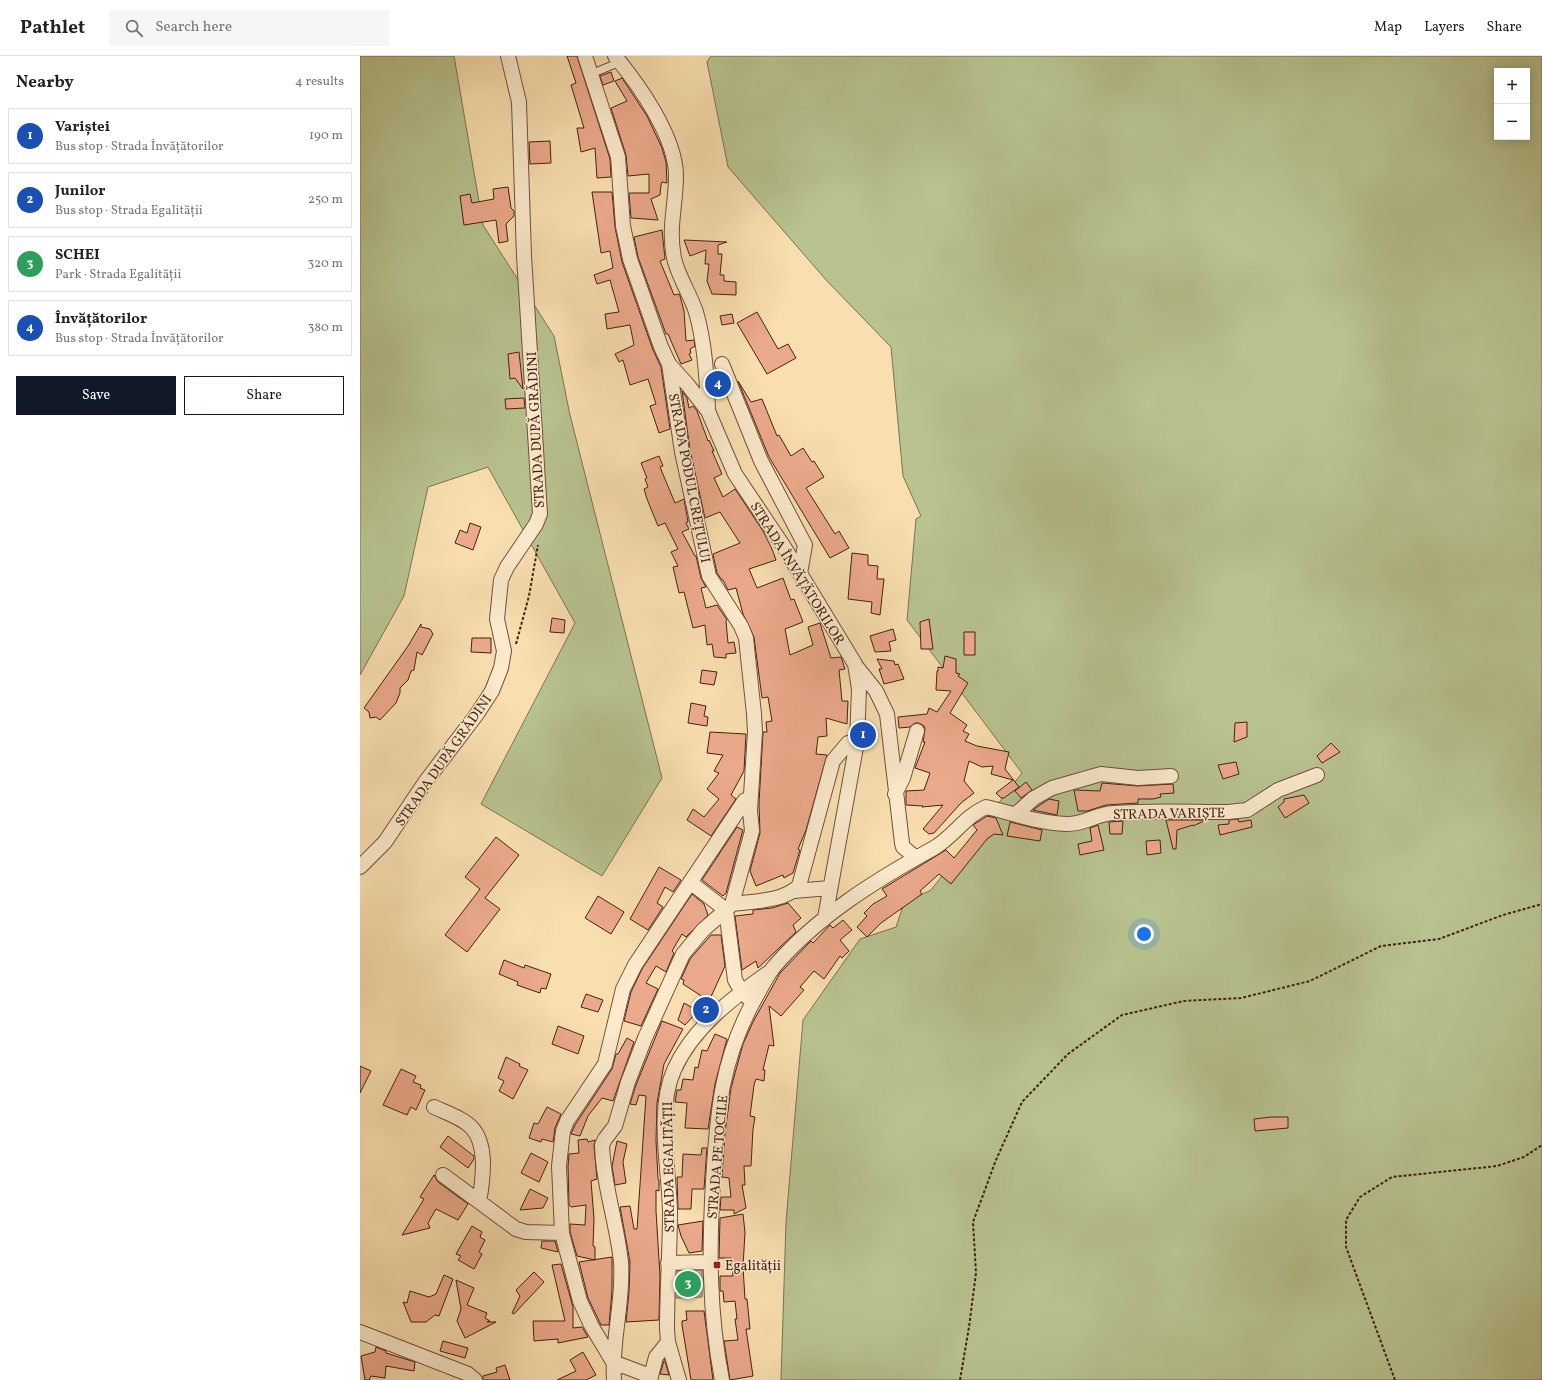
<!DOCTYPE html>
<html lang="en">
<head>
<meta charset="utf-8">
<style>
	body { margin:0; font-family:Vollkorn,serif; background:#f6f6f6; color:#222 }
	.controls { position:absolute; right:12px; top:12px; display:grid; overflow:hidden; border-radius:0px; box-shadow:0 2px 10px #0003 }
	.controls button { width:36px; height:36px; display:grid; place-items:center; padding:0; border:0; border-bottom:1px solid #e0e0e0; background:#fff; color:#222; font:20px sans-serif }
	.you { position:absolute; left:784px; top:878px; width:14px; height:14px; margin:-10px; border:3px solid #fff; border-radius:50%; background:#1a73e8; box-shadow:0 0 0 6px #1a73e833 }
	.badge { display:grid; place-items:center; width:26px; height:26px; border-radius:50%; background:#111827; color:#fff; font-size:13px; font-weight:700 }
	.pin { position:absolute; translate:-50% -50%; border:2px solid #fff; box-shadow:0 1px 4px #0006 }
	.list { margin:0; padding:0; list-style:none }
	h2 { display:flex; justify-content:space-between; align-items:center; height:52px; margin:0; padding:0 16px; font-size:17px }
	h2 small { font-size:13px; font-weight:400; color:#767676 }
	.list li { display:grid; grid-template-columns:26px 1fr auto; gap:12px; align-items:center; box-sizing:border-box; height:56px; margin:0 8px 8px; padding:0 8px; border:1px solid #e0e0e0; border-radius:0px }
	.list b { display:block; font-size:15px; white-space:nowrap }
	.list p { margin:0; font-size:13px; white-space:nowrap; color:#767676 }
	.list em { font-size:13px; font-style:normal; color:#767676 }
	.actions { display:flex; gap:8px; padding:12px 16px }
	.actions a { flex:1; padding:9px 0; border:1px solid #111827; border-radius:0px; text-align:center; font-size:14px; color:#111827 }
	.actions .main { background:#111827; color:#fff }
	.icon { flex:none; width:22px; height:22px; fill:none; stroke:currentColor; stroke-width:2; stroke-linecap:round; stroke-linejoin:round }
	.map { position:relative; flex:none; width:1182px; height:1324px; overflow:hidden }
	header { display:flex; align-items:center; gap:24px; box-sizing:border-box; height:56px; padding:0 20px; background:#fff; border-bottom:1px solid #e0e0e0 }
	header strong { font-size:19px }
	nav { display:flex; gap:22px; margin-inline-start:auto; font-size:14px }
	.search { width:280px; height:36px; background:#f6f6f6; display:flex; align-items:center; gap:10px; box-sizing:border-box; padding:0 14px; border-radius:0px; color:#767676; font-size:15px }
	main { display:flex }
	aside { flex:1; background:#fff }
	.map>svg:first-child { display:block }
	.green { fill:#b8c390; stroke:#7e7252; fill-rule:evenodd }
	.building { fill:#ecaa8c; stroke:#452114 }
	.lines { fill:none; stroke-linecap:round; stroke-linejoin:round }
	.lane-casing { stroke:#72503b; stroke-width:9 }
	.street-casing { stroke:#72503b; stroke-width:16 }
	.path { stroke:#452114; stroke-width:2; stroke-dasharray:3 2; stroke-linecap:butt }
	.lane { stroke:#fbeacc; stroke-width:7 }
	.street { stroke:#fbeacc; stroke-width:14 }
	.poi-dot { fill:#8f2418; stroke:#fbeacc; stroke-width:1.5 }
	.labels { text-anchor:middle; stroke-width:3; stroke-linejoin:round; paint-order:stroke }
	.street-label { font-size:14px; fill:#452114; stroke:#fbeacc }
	.poi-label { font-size:14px; fill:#452114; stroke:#fbeacc; text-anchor:start }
</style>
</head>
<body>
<header>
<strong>Pathlet</strong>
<div class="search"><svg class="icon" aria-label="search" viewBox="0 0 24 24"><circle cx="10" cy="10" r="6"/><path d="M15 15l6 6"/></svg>Search here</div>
<nav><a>Map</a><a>Layers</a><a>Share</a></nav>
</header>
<main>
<aside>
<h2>Nearby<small>4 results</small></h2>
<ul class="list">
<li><span class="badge" style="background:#1a4fb4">1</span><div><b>Variștei</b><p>Bus stop · Strada Învățătorilor</p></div><em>190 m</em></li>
<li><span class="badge" style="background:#1a4fb4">2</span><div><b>Junilor</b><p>Bus stop · Strada Egalității</p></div><em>250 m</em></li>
<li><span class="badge" style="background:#2e9e5b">3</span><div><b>SCHEI</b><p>Park · Strada Egalității</p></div><em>320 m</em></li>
<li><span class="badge" style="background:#1a4fb4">4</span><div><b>Învățătorilor</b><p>Bus stop · Strada Învățătorilor</p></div><em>380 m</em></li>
</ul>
<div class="actions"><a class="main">Save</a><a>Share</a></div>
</aside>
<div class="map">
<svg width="1182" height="1324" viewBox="0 0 1182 1324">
	<rect width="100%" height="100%" fill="#f9dfb0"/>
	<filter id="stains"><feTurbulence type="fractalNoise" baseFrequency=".005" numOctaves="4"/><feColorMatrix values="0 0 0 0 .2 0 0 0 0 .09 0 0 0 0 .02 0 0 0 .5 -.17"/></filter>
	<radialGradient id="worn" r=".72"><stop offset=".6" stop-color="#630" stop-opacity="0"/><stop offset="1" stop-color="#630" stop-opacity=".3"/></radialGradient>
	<path class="green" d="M0 0H94L123 169 194 280 210 359 302 722 242 820 121 748 215 567 128 411 68 431 44 540 0 619Z
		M351 0H1182V1324H421L426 1166 443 964 500 883 536 871 544 847 571 834 662 717 547 564 556 463 561 460 543 420 531 291 467 225 368 111 347 6ZM1137 15H1167V81H1137Z
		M342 1214V1241L314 1242 313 1215Z"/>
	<path class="building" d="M207 0H217L250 103 251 121 237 122 235 92 221 96 217 72H224L211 29 216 27Z
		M251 16 254 25 243 29 240 20Z
		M262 22 287 60 302 92 306 106 307 127 302 126 301 129 300 139 291 143 298 164 271 162 269 137H289V118L268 120 266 99 251 52 267 45 255 25Z
		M190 85 191 107 170 108 169 86Z
		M148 131 151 152 154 155V160L146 168 148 185 139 187 136 164 104 169 100 140 110 138 112 147 134 143 133 133Z
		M232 136H252L255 171 262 206 293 294 301 311 310 373 299 377 290 350 296 348 288 323 270 329 263 304 259 306 255 298 274 289 270 269 247 273 245 258 259 256 250 224 237 228 234 219 253 212 250 195 241 197Z
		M302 174 305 203 300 205 314 239 319 238 320 240 324 255 326 285 334 284 335 290 330 293 331 297 329 298 332 304 321 308 308 278H306L278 201 274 181Z
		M324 184 367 186 358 189V198H362L360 219H364V225L376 226V239L352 238 347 225 349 208H345L346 194 330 200Z
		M397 256 418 293 428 288 436 302 407 318 377 267Z
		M372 258 374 267 362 269 360 260Z
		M159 296 163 333 155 322 150 323 148 298Z
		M378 325 391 346 402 343 417 380 419 379 431 400 443 392 452 406 454 405 464 421 446 432 475 478 479 475 489 492 470 502 409 401Z
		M322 335 327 342 329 352 333 350 337 355 348 385 349 384 354 395H352L362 418 354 422 363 441 375 433 403 475 412 493 416 504 389 513 397 532 423 522 431 544 434 543 443 566 425 573 430 599 453 589 448 571 460 567 471 602 481 601 485 613 479 614 482 645H488L487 668 466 662 467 680 458 681 456 698 467 699 446 774 438 793 440 794 433 817 424 822 423 819 396 830 390 815 400 777 399 747 403 676H407L406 666 412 665 408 641 402 642 394 581 383 558 376 532 368 534 363 524H362L357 517 353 498 380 487 360 456 345 462 330 394Z
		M164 342 165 352 146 353 145 343Z
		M299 400 303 410 300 411 315 447 324 443 328 466 326 467 329 473 322 476 335 500H336L341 522 346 531 341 532 346 552 357 549 367 564 366 565 368 587 374 586 376 597 366 598V602L354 601 352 588 347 589 345 569 333 572 324 536 319 537 313 511 318 510 311 496 318 493 305 467 298 470 287 443 284 433 288 431 285 423 287 422 281 407Z
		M110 467 121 471 113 494 95 487 100 474 107 477Z
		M492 497 508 499V509L518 510 517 523H524L520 559 511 557 512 546 488 543Z
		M192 562 205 564 204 577 190 576Z
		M569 563 573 593H561L560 566Z
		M61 568V571L70 573 73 578 62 599 57 596 54 614 51 615 48 624 40 632V637L36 647 20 664 16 661 10 662 9 656 4 652 48 590Z
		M533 573 536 584 529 586 531 595 515 596 510 580Z
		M604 576H615V599H604Z
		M112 582H131V597L111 596Z
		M585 600 596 603V617L600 618 598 620 608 627 590 657 607 669 603 675 609 678 605 685 617 690 649 696 645 713 659 731 644 742H641L636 737 653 724 631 718 633 710 622 711 609 705 604 725 614 737 601 747 574 777 569 778 563 773 583 749 562 751 563 750 546 749V735L564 734 570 717 555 712 565 686H563L565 673 564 670 559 667H555L550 671 539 672 538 661 567 658 569 652 577 656 591 635 576 634 577 615H578V611L583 612Z
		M517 603 534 605 535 609 538 608 544 623 524 628 519 613H522Z
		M342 614 357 616 354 629 340 627Z
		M331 647 346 650 344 660 348 661 347 670 328 667Z
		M887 666V681L874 686 875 667Z
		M350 676 386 678 384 715 371 739 376 743 351 780 327 764 333 753 344 761 359 743 347 733 359 717 354 715 363 699 347 697Z
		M971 687 980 696 962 707 957 700Z
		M876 706 879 718 863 723 858 709Z
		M666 726 672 734 661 742 655 735Z
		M742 727 778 730 813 728 814 737 800 738 801 741 793 743H778V747L746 749 727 755H718L714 734 740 735Z
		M944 739 949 747 925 762 918 751 924 746V743Z
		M689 743 699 745 697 759 673 754Z
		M627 760 636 762 643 779 634 778 627 783 591 828 579 818 560 835 562 838 521 867 507 881 497 871 507 860 504 857 513 848 527 840 522 833 586 794 594 802 617 774 613 769Z
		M878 763 879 766 891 764 892 771 860 779 858 769 869 768V764Z
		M806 764H846L833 770V769L817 774 816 793H813Z
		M763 765 762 778H750L749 766Z
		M650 766 682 774 680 785 647 780Z
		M738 769 744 794 720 799 718 788 732 785 730 772Z
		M377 771 383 774 366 837 363 840 342 824Z
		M136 781 159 799 125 842 140 853 107 896 85 879 120 833 105 821Z
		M800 784 801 797 787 799 786 785Z
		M299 811 321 824 313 836 305 831 297 847 303 851 288 874 270 863Z
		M332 838 344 848 348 859 326 881 322 878 312 895 314 897 306 916 296 910 286 927 298 933 281 970 264 965 271 936 282 913Z
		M238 840 264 856 251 878 225 862Z
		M428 847 441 862 433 869 436 876 398 912 396 905 382 914 375 860 393 858V854L412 852Z
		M483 864 492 874 480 884 489 895 482 902 480 900 464 923 454 915 440 931 444 934 421 960 409 950 414 990 409 989 403 1014H405L404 1025 396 1023 394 1029 390 1060 395 1061 393 1073 391 1110H384L385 1129H382L386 1152 374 1158V1154H360L361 1141H371L369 1122 362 1121 365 1077 371 1032 383 988 393 966 420 917 451 885 453 887 470 869 473 872Z
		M351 879H361L365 910 349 945 323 928 324 924 321 923 330 903Z
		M144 904 164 912 165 909 191 918 186 933 181 932 180 937 157 929 158 926 139 918Z
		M226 938 243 944 238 956 221 951Z
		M324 947 338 955 325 969 318 964Z
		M302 965 323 973 304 1008 297 1047 296 1084 298 1123 299 1124V1135L296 1134V1155L300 1220 299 1264 266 1266 269 1236 270 1206 260 1151 270 1150 274 1173H277L286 1040 279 1039 276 1049 270 1048 276 1029Z
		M198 970 224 980 218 998 192 988Z
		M355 978 367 983 355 1028 348 1073 325 1072 327 1047 315 1046 317 1034H321L323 1023 333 1024 335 1011 338 1012 342 994 347 995Z
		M267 982 274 986 253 1045 242 1042 228 1060 220 1080 211 1078 215 1069 252 1013 256 998H258Z
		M146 1001 160 1008 159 1010 168 1014 153 1043 139 1035 144 1025 138 1022Z
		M0 1010 11 1015 0 1037Z
		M41 1013 56 1020 53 1026 61 1029 60 1032 65 1034 56 1054 51 1051 47 1059 23 1049Z
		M187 1051 201 1058 195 1072 193 1086 182 1083 181 1086 169 1082 174 1067 178 1068Z
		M911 1061H928V1072L895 1075 894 1063Z
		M88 1080 114 1100V1103L108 1112 80 1091Z
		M227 1083 228 1086 235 1084 234 1090 237 1123 231 1125 234 1163 233 1190 235 1191V1204L217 1200 210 1176V1168L225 1169 226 1149 211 1151 209 1149 208 1110 209 1098 219 1097 218 1084Z
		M257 1085 267 1088 263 1106 266 1127 255 1129 252 1110Z
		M342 1092H347L344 1133H332L331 1153H318L317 1121H322L323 1098 341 1099Z
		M171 1097 188 1106 179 1126 161 1117Z
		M74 1119 78 1126 108 1148 98 1164 76 1153 68 1167 70 1172 42 1179 64 1143 60 1141Z
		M170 1133 188 1142 183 1152 160 1154Z
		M383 1158 385 1176 383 1211 385 1243H387L390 1273H386L393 1320 370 1324 364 1285 378 1284 375 1263H377L375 1245 364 1246 363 1235H360V1220H373L371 1202H359L360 1162Z
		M343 1165 342 1195 329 1197 321 1180 318 1169Z
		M112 1170 122 1176 120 1181 125 1184 119 1196 122 1198 114 1213 98 1204 101 1200 96 1198Z
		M182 1185H195L198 1196 181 1192Z
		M252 1201V1235L249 1269H241L228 1242 219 1206Z
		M201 1208 213 1251V1272L222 1271 228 1281 198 1287V1283L174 1285 173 1265H205L192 1209Z
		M174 1216 184 1226 154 1258 152 1257 160 1240 156 1234Z
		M84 1219 93 1223 79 1260 75 1259 66 1266H51L43 1246 47 1247 50 1235 69 1241 76 1238Z
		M96 1224 114 1232 107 1249 127 1257 125 1262 130 1265 127 1266H136L105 1282 97 1265 101 1253Z
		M326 1255H344L353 1324H331L322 1269V1265L327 1264Z
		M83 1285 108 1292 105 1302 80 1295Z
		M16 1291 26 1295V1297L55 1306 54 1315 26 1310 25 1322 11 1320 9 1324H5L1 1300 15 1296Z
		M223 1296 236 1319 226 1324H197L216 1315 210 1304Z
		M304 1305H305L309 1319 300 1318Z
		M145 1309 150 1324H123V1320L137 1316 136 1312Z"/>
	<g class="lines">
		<g class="lane-casing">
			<path id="lane" d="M231 18 260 6"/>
		</g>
		<g class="street-casing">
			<path id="street" d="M225 0 258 101 263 170 270 203 301 291 309 308 322 396 347 511 349 520 381 570 386 582 394 658 395 676 390 755 392 775 372 848 366 854 375 924 382 936 393 946
				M255 0C279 29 316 81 316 120 316 149 308 172 314 202 318 220 330 238 336 256 345 287 347 322 348 355
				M309 308 327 328 348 355 375 418 424 491 495 608 499 633 497 686 465 862
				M362 308 401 405 445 489 440 517
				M496 610 516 635 527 658 542 787 543 791 556 802
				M535 738 543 722 557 675
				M656 758 674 742 692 732 741 718 778 722 811 720
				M0 811 25 786 66 725 117 658 132 635 141 612 144 595 137 563 141 524 147 511 176 468 180 458 164 200 159 46 148 0
				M434 835 470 832
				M372 848C393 845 423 846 439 830L473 705 488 687 497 686
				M74 1051C105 1065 121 1068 123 1105 123 1120 122 1131 119 1145
				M83 1119 156 1173 166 1176 202 1177
				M308 1207 350 1206
				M0 1276 108 1318 115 1324
				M290 1320 253 1306 231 1269 220 1245 202 1177 199 1110 203 1075 207 1065 245 1008 263 933 275 909 385 744
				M254 1324C251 1285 264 1246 261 1206 257 1167 243 1128 242 1089L245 1083 255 1070 268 1026 285 982 323 898 343 874 366 854 330 826
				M290 1324 296 1301 308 1286
				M319 1324 308 1286 307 1273C307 1234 310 1194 310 1155 309 1111 296 1055 314 1014 332 973 372 942 408 917
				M362 1324C349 1257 349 1194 353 1126 357 1056 361 1002 397 939 402 930 407 920 413 912 456 861 516 824 574 792 593 781 605 760 626 751 652 757 678 767 706 768 723 769 736 758 753 757 791 754 830 756 868 756L887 754 918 734 957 719"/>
		</g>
		<path class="path" d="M156 588 169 540 178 489
			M600 1324 609 1271 616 1217 613 1166 636 1104 662 1046 708 998 762 959 824 945 881 942 950 925 1021 890 1079 883 1143 859 1182 848
			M1035 1324 986 1191V1164L1000 1141 1032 1121 1137 1110 1164 1101 1182 1089"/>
		<use href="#lane" class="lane"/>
		<use href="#street" class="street"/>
	</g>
	<rect class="poi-dot" x="353" y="1205" width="8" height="8" rx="2"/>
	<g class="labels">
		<g class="street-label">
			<text transform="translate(175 374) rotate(-93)" y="5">STRADA DUPĂ GRĂDINI</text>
			<text transform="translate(330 422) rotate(79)" y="5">STRADA PODUL CREȚULUI</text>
			<text transform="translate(438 517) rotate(58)" y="5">STRADA ÎNVĂȚĂTORILOR</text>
			<text transform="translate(83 704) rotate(-55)" y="5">STRADA DUPĂ GRĂDINI</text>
			<text transform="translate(809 757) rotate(-1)" y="5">STRADA VARIȘTE</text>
			<text transform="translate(357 1101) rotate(-85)" y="5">STRADA PE TOCILE</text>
			<text transform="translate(308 1111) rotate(-91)" y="5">STRADA EGALITĂȚII</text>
		</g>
		<g class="poi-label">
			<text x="365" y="1214">Egalității</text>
		</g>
	</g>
	<rect width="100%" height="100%" filter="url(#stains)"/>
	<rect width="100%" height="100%" fill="url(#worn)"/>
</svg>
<div class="controls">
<button>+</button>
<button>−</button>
</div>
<div class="you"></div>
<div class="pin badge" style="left:503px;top:679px;background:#1a4fb4">1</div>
<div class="pin badge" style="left:346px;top:954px;background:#1a4fb4">2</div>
<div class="pin badge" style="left:328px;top:1228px;background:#2e9e5b">3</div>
<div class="pin badge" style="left:358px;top:328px;background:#1a4fb4">4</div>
</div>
</main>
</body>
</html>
